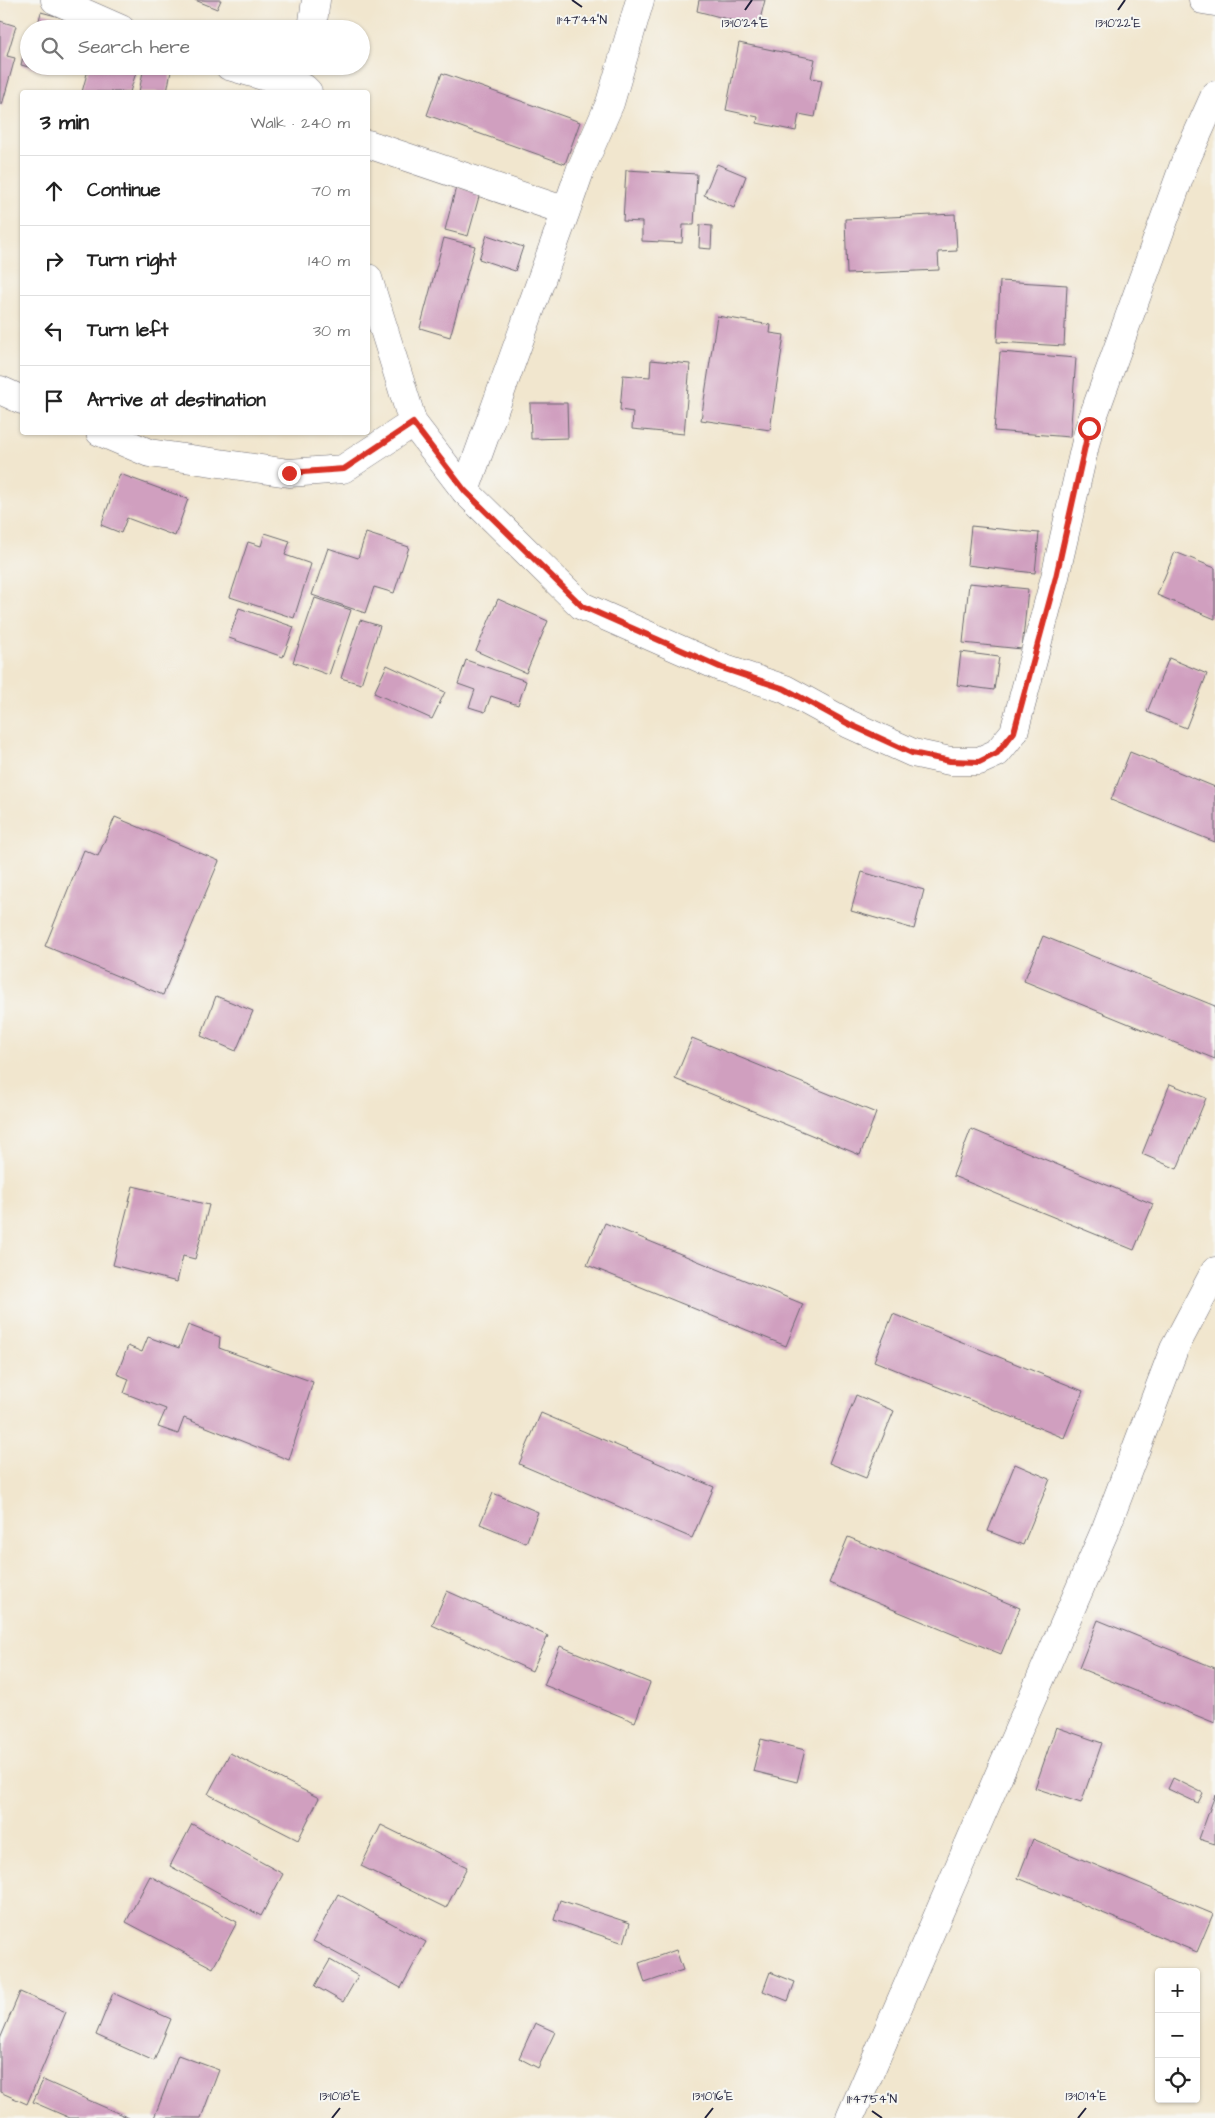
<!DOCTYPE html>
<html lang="en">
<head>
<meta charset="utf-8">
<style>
	body { margin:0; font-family:"Architects Daughter",sans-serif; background:#f2f2f2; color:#222 }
	.controls { position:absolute; right:15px; bottom:15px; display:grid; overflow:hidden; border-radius:5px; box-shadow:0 1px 4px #0004 }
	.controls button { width:45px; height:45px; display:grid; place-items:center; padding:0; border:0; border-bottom:1px solid #e0e0e0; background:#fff; color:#222; font:25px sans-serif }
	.stop { position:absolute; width:15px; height:15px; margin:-11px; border:4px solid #d93025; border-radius:50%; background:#fff }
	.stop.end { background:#d93025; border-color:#fff; box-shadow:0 1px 5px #0008 }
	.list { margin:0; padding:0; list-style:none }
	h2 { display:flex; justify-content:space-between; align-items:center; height:65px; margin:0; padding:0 20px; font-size:21px }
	h2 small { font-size:16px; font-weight:400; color:#767676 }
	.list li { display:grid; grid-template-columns:32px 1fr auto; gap:15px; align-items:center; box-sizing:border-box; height:70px; padding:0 20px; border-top:1px solid #e0e0e0 }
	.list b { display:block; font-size:19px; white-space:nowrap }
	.list em { font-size:16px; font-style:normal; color:#767676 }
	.icon { flex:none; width:28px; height:28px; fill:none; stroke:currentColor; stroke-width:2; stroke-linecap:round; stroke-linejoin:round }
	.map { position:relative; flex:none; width:1215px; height:2118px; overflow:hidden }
	.search { position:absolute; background:#fff; box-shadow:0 1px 4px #0004; left:20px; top:20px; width:350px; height:55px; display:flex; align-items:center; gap:12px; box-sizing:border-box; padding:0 18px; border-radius:28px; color:#767676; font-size:19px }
	.panel { position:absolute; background:#fff; box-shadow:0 1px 4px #0004; left:20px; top:90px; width:350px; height:345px; border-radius:5px }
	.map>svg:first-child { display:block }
	.building { fill:#d09fbf }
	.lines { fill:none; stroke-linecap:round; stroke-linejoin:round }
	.minor-casing { stroke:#6a676e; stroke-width:29 }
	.minor { stroke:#fff; stroke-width:28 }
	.route { stroke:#d93025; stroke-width:6 }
	.ticks { fill:none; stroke:#22223b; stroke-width:2 }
	.ticks-label { font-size:12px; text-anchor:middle; fill:#22223b; stroke:#f6f6f2; stroke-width:4; stroke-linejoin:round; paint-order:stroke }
</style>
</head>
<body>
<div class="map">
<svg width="1215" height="2118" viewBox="0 0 1215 2118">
	<rect width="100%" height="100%" fill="#f6f6f2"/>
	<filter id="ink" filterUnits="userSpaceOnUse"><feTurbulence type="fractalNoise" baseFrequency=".02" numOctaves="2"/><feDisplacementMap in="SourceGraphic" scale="10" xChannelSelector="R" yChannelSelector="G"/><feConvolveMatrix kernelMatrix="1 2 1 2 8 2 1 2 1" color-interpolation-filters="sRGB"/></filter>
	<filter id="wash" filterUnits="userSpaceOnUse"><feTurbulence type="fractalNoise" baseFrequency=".0096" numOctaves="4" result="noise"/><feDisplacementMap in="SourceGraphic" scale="20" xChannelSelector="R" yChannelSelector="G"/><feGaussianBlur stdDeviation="1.12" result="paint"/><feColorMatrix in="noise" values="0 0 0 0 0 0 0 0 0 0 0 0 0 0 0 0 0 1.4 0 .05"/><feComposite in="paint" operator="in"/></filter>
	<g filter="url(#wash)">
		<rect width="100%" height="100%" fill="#f1e6ce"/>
		<g id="blocks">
			<path class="building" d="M195 0H221L217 9Z
				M699 0H765L758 27 697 11Z
				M41 12 63 18 60 29H37Z
				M0 21 16 26 7 56 15 58 2 105 0 104Z
				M739 43 815 59 811 78 822 80 815 117 799 114 796 131 757 123 758 117 726 110Z
				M26 44 29 45V66H50L48 72 21 65Z
				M89 66H138L130 92H82Z
				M144 66H172L167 92H139Z
				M442 73 580 122 565 164 427 115Z
				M717 164 746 176 734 208 704 195Z
				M626 170 697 174 694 225H683L682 243 642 241V222L623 221Z
				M456 187 480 193 468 236 445 230Z
				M955 214 957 251 938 252 939 270 847 274 845 219Z
				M700 225 712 226 711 249 699 248Z
				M487 235 523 247 515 271 479 259Z
				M444 238 475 246 450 337 420 328Z
				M1000 281 1067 285 1064 346 997 342Z
				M717 316 771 325 770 333 784 335 770 430 701 420Z
				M1000 352 1076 358 1070 437 994 431Z
				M651 360 690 364 684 434 632 429 633 412 620 410 623 375 650 377Z
				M530 403H567L568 438 531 439Z
				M120 474 188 499 175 536 127 518 121 533 101 525Z
				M971 526 1039 533 1035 573 967 565Z
				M265 533 290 541 285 555 311 564 294 618 230 597 248 542 261 546Z
				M366 533 409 547 394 593 374 587 365 613 312 595 328 548 358 558Z
				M1175 552 1215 568V619L1157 595Z
				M969 583 1028 589 1022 649 963 643Z
				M315 598 351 610 329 675 293 662Z
				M498 599 548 621 526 673 476 651Z
				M239 608 294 627 283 657 229 638Z
				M360 620 380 626 361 684 341 678Z
				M961 652 999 657 994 690 957 685Z
				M1169 658 1207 674 1186 728 1147 712Z
				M466 660 526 681 518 705 491 696 485 712 469 707 475 690 458 684Z
				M387 665 445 692 432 719 374 693Z
				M1130 752 1215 787V842L1111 800Z
				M115 817 219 861 163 995 45 946 84 850 98 856Z
				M862 872 924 890 914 929 851 911Z
				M1043 936 1215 1006V1059L1024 981Z
				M216 996 253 1011 236 1051 201 1036Z
				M692 1038 876 1113 860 1155 675 1079Z
				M1170 1084 1206 1098 1177 1169 1142 1154Z
				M971 1129 1153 1204 1134 1250 953 1176Z
				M133 1186 209 1205 195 1259 183 1256 177 1282 113 1265Z
				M605 1223 803 1304 786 1346 587 1265Z
				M893 1314 1083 1391 1064 1438 874 1361Z
				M188 1325 220 1337 219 1348 313 1382 289 1460 184 1418 178 1434 158 1427 166 1409 124 1393 129 1379 117 1374 128 1346 142 1352 148 1337 179 1348Z
				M856 1395 894 1411 866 1478 829 1463Z
				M541 1413 714 1487 692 1538 519 1464Z
				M1015 1464 1050 1479 1023 1545 988 1531Z
				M493 1493 538 1512 526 1543 480 1524Z
				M848 1537 1020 1608 1001 1654 829 1583Z
				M447 1591 548 1636 532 1671 432 1625Z
				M1098 1620 1215 1668V1723L1079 1668Z
				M560 1646 650 1683 635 1722 544 1685Z
				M1056 1727 1102 1743 1081 1803 1035 1788Z
				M761 1739 805 1750 797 1782 753 1771Z
				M230 1753 319 1798 298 1840 208 1794Z
				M1173 1778 1203 1793 1198 1803 1168 1789Z
				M1215 1795V1844L1199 1839Z
				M192 1824 283 1874 261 1916 170 1866Z
				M381 1825 467 1867 446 1908 361 1866Z
				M1033 1839 1213 1914 1197 1952 1018 1878Z
				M150 1876 237 1922 213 1968 126 1922Z
				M338 1894 426 1942 401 1988 313 1941Z
				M560 1900 630 1923 624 1943 554 1920Z
				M676 1950 683 1970 645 1983 639 1963Z
				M330 1960 358 1976 343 2002 315 1986Z
				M770 1972 795 1982 788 2001 763 1991Z
				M20 1992 66 2012 27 2104 0 2092V2039Z
				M113 1993 171 2019 154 2061 96 2035Z
				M535 2023 555 2032 538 2068 519 2058Z
				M178 2055 219 2070 201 2118H154Z
				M43 2080 129 2118H70L33 2102Z"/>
		</g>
	</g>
	<g filter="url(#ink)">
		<use href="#blocks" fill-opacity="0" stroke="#6a676e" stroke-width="1"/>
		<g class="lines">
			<g class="minor-casing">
				<path id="minor" d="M55 0 121 29
					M1203 0 1215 2
					M312 29 316 0
					M229 66 304 88 308 92
					M368 144 566 211 580 171 610 103 640 0
					M368 278 413 423 465 491 582 606 722 668 785 689 849 724 913 753 950 761H979L997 753 1014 732 1055 577 1089 428 1185 162 1215 95
					M0 390 22 400
					M100 432 149 453 289 473 343 469 413 423
					M465 491 566 211
					M850 2118 1106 1528 1174 1349 1215 1271"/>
			</g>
			<use href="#minor" class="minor"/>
		</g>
	</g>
	<g class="lines" filter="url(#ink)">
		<path class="route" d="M289 473 344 469 413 423 465 491 582 606 722 668 785 689 849 724 912 753 950 761 979 762 997 753 1014 732 1056 577 1089 428"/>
	</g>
	<path class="ticks" d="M572 0 582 7M745 10 752 0M1118 10 1125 0M872 2111 882 2118M332 2118 340 2108M705 2118 713 2108M1078 2118 1086 2108"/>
	<g class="ticks-label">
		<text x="582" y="24">11°47'44"N</text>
		<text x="745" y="27">13°10'24"E</text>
		<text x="1118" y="27">13°10'22"E</text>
		<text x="340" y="2100">13°10'18"E</text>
		<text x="713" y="2100">13°10'16"E</text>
		<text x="1086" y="2100">13°10'14"E</text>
		<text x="872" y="2103">11°47'54"N</text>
	</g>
</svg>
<div class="controls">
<button>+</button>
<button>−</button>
<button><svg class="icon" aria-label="locate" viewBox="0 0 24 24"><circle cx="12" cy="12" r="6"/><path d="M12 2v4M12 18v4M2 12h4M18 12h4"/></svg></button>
</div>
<div class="stop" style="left:1089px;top:428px"></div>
<div class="stop end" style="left:289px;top:473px"></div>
<div class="search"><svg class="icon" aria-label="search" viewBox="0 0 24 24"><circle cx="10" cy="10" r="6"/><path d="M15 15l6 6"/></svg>Search here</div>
<section class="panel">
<h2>3 min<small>Walk · 240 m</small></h2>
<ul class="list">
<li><svg class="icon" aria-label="ahead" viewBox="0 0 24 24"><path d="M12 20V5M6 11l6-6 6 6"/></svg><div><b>Continue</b></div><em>70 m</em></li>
<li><svg class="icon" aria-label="right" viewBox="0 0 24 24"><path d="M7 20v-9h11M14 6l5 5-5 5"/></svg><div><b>Turn right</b></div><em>140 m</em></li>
<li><svg class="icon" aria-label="left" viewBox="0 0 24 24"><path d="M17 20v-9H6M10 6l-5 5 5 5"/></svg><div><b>Turn left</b></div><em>30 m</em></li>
<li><svg class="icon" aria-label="arrive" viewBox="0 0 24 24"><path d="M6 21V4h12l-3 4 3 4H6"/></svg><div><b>Arrive at destination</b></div></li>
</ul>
</section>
</div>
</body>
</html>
